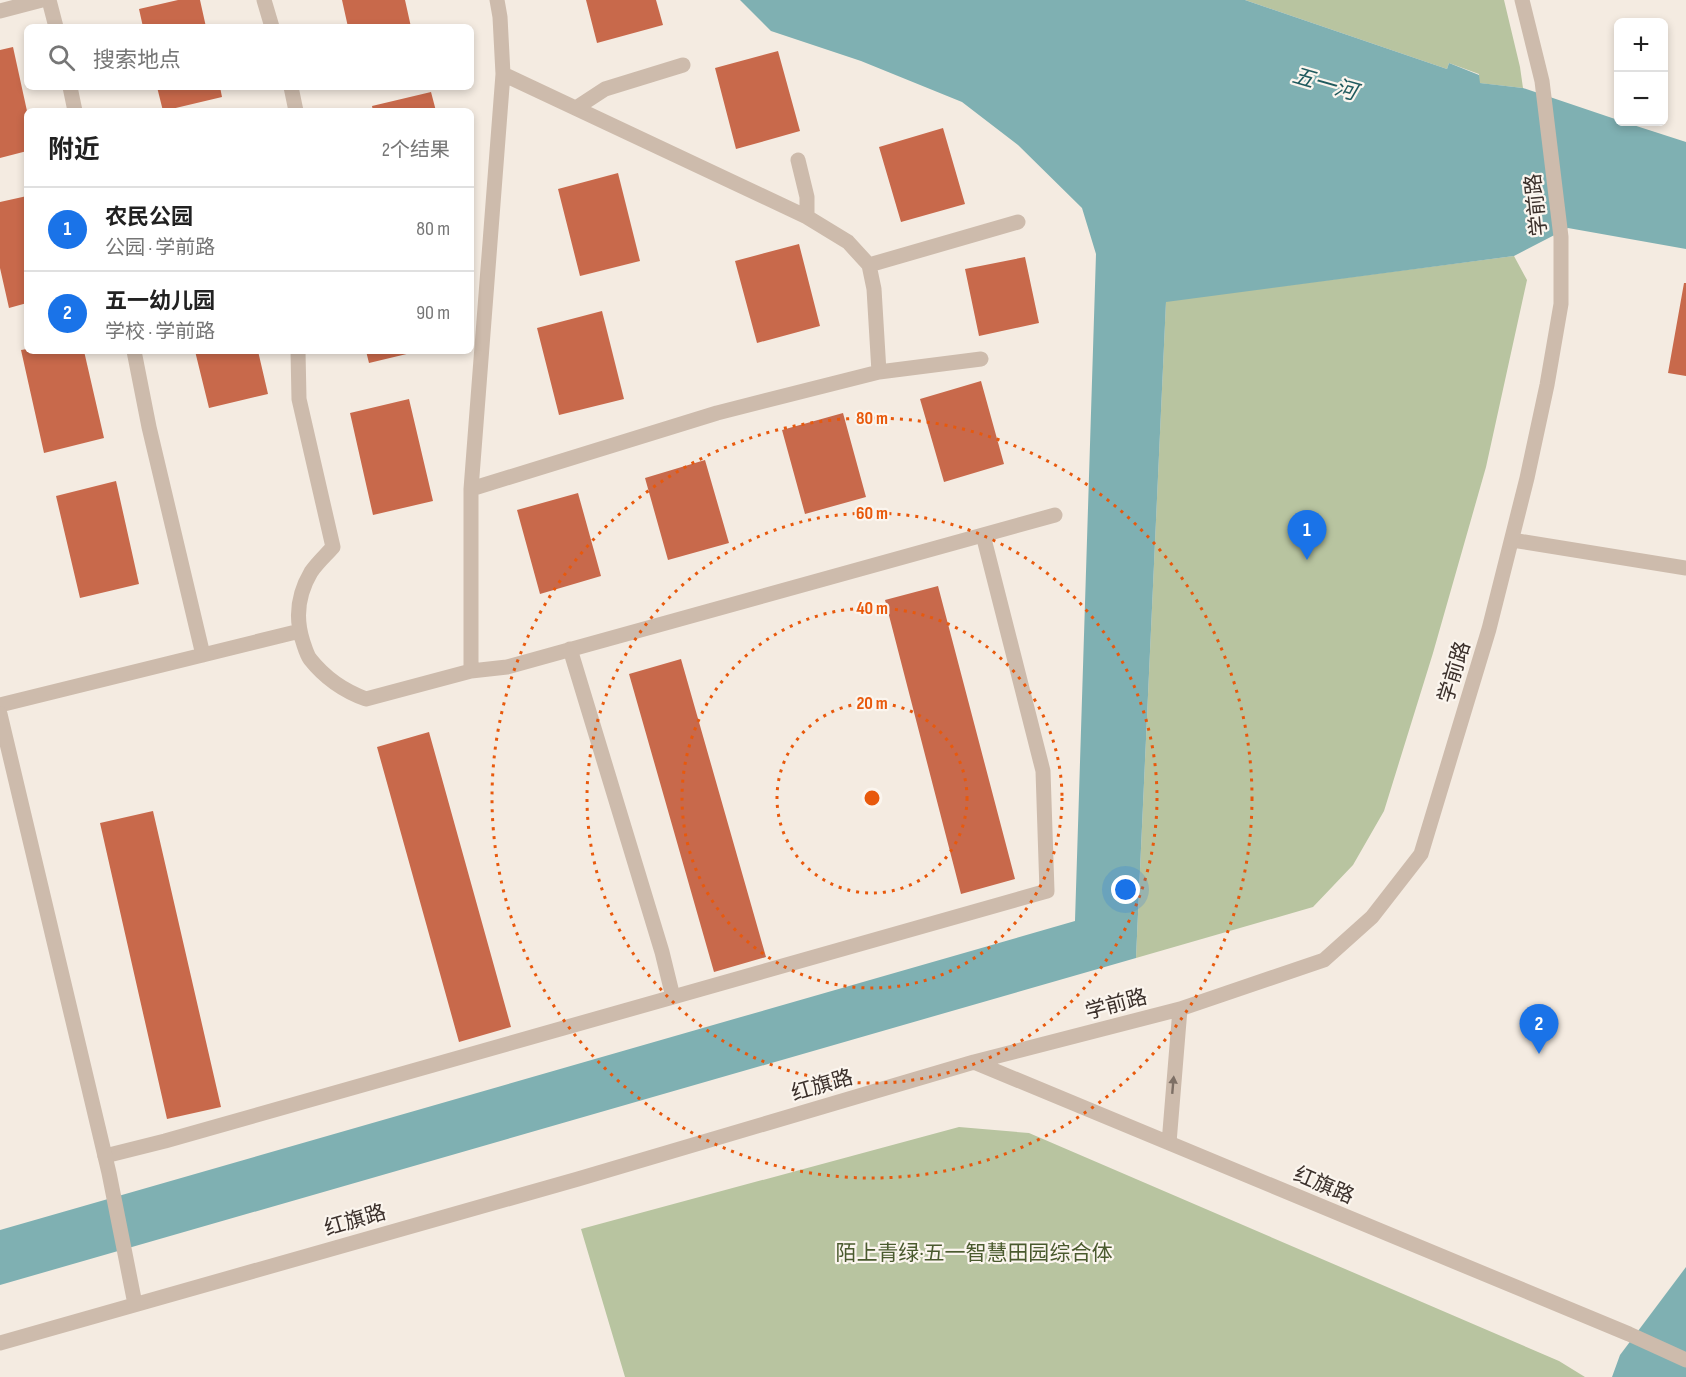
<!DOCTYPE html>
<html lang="zh">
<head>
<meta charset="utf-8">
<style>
	body { margin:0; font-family:"Sofia Sans Condensed","Noto Sans SC",sans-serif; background:#f2f2f2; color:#222 }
	.controls { position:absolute; right:18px; top:18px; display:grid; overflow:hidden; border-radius:9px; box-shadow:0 3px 9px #0003 }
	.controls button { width:54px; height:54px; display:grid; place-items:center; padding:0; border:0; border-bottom:2px solid #e0e0e0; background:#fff; color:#222; font:30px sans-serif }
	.you { position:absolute; left:1126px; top:890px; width:21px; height:21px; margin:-15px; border:4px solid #fff; border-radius:50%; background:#1a73e8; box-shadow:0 0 0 9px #1a73e833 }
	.badge { display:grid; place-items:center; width:39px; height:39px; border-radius:50%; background:#1a73e8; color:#fff; font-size:20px; font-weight:700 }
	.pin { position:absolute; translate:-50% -50px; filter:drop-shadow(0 2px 3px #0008) }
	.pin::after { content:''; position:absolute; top:32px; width:21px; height:18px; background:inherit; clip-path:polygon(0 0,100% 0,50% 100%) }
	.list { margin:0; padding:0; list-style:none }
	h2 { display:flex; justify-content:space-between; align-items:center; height:78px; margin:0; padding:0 24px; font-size:26px }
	h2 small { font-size:20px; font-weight:400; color:#767676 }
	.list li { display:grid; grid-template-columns:39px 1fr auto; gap:18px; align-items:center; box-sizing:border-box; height:84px; padding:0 24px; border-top:2px solid #e0e0e0 }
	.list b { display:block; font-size:22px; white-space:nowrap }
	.list p { margin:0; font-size:20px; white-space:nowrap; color:#767676 }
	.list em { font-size:20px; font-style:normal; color:#767676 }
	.icon { flex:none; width:33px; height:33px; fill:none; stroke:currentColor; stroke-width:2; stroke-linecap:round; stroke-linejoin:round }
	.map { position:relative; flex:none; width:1686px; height:1377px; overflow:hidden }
	.search { position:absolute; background:#fff; box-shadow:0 3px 9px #0003; left:24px; top:24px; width:450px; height:66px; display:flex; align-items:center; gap:15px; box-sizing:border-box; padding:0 21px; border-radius:9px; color:#767676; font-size:22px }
	.panel { position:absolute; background:#fff; box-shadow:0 3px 9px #0003; left:24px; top:108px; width:450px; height:246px; border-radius:9px }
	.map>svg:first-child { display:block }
	.green { fill:#b8c4a0 }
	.water { fill:#7fb0b2 }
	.building { fill:#c8694b }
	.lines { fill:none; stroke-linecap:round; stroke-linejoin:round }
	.service { stroke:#cdbbac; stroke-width:15 }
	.tertiary { stroke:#cdbbac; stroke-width:15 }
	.oneway { fill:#7d6f65 }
	.ring { fill:none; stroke:#e8590c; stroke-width:3; stroke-dasharray:3 6 }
	.labels { text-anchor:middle; stroke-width:4.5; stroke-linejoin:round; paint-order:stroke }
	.street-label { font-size:21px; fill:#3b302b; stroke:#fbf5ee }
	.park-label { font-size:21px; fill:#4a5a2e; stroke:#fbf5ee }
	.water-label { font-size:22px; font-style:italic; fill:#1f5a5e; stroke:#fbf5ee }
	.centre { fill:#e8590c; stroke:#fbf5ee; stroke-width:3 }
	.ring-label { font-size:18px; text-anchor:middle; font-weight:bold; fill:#e8590c; stroke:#fbf5ee; stroke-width:4.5; stroke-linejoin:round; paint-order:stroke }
</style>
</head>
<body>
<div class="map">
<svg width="1686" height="1377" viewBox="0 0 1686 1377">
	<rect width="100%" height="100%" fill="#f4ebe1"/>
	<path class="green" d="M1245 0H1504L1520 67 1523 88 1479 83V74L1449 63 1447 69Z
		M1514 256 1527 280 1486 467 1433 653 1384 811 1353 865 1313 907 1136 958 1166 301Z
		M959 1127 1029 1133 1559 1361 1585 1377H625L581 1229Z"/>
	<path class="water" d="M740 0H1245L1447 69 1449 63 1479 75 1480 83 1523 88 1618 120V122H1624L1686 142V249L1568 228 1514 256 1166 302 1136 958 0 1285V1230L1075 921 1096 254 1082 208 1018 145 962 102 861 61 771 31Z
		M1686 1267V1377H1612L1620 1355Z"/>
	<path class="building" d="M178 0H200L206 27H143L139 9Z
		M342 0H405L411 27H348Z
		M586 0H656L663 25 597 43Z
		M13 47 27 111V151L0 158V50Z
		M778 51 800 131 736 149 715 68Z
		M157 87H220L222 97 163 111Z
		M431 92 436 111H373L372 106Z
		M943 128 965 204 901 222 879 147Z
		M618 173 640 261 580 276 558 189Z
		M27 196V303L9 308 0 268V202Z
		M799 244 820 326 757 343 735 261Z
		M1025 257 1039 323 979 336 965 269Z
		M1684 283H1686V376L1668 373Z
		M602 311 624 399 559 415 537 328Z
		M27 349V351H84L104 438 44 453 21 350Z
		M195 351H258L268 394 209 408Z
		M366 351H415V352L369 363Z
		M981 381 1004 464 944 482 920 399Z
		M409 399 433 501 373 515 350 413Z
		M843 413 866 497 805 514 782 430Z
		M705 460 729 543 668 560 645 478Z
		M116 481 139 584 80 598 56 496Z
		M578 493 601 576 540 594 517 510Z
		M938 586 1015 879 961 894 885 600Z
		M681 659 766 957 714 972 629 674Z
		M429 732 511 1027 459 1042 377 747Z
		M153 811 221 1107 167 1119 100 823Z"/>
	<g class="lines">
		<path class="service" d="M49 0 56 27
			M264 0 272 27
			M0 11 42 0
			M70 87 75 111
			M291 87 296 111
			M576 108 605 89 683 65
			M798 160 807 197V217
			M869 265 1018 222
			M134 351 149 427 203 655
			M298 351 299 399 333 547C326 555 317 563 311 572 298 594 295 618 303 642 305 648 307 655 310 659 325 678 344 691 366 699L471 671 507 667 1055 515
			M879 372 981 359
			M471 489 717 413 879 372 874 289 869 265 848 242 807 217 503 74
			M1512 540 1686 568
			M570 649 662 952 673 997
			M471 671V489L503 74 500 17 497 0
			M0 705 300 631
			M105 1156 165 1141 1047 891 1043 771 983 535"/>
		<path class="tertiary" d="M0 714 109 1173 135 1304
			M974 1062 1629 1334 1686 1360
			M1169 1143 1180 1009
			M0 1343 578 1179 974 1062 1180 1009 1324 960 1372 917 1421 854 1489 629 1527 478 1547 385 1561 304V237L1542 81 1522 0"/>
	</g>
	<defs><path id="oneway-solid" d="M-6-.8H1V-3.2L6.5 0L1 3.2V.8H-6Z" transform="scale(1.5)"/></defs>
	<use class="oneway" href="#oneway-solid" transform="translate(1173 1085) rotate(-85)"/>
	<g class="ring">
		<circle cx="872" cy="798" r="95"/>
		<circle cx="872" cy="798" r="190"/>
		<circle cx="872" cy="798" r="285"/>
		<circle cx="872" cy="798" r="380"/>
	</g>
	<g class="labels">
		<g class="street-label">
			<text transform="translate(1536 205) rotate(-96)" y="7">学前路</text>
			<text transform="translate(1454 672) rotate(-73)" y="7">学前路</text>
			<text transform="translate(1116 1004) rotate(-15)" y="7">学前路</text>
			<text transform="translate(822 1085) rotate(-16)" y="7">红旗路</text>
			<text transform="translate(1324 1185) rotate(23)" y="7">红旗路</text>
			<text transform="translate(355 1220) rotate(-16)" y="7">红旗路</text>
		</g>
		<g class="park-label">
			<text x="974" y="1260">陌上青绿·五一智慧田园综合体</text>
		</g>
		<g class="water-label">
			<text transform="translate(1325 83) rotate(16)" y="8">五一河</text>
		</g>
	</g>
	<circle cx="872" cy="798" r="9" class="centre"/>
	<g class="ring-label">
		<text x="872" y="424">80 m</text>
		<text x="872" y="519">60 m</text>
		<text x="872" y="614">40 m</text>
		<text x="872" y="709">20 m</text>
	</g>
</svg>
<div class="controls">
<button>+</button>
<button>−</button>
</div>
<div class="you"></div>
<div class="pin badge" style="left:1307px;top:560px">1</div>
<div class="pin badge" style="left:1539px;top:1054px">2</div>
<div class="search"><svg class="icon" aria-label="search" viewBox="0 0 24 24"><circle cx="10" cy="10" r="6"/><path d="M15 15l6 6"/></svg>搜索地点</div>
<section class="panel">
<h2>附近<small>2个结果</small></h2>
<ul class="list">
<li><span class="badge">1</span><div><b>农民公园</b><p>公园 · 学前路</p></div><em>80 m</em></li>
<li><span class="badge">2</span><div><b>五一幼儿园</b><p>学校 · 学前路</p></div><em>90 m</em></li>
</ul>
</section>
</div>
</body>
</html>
